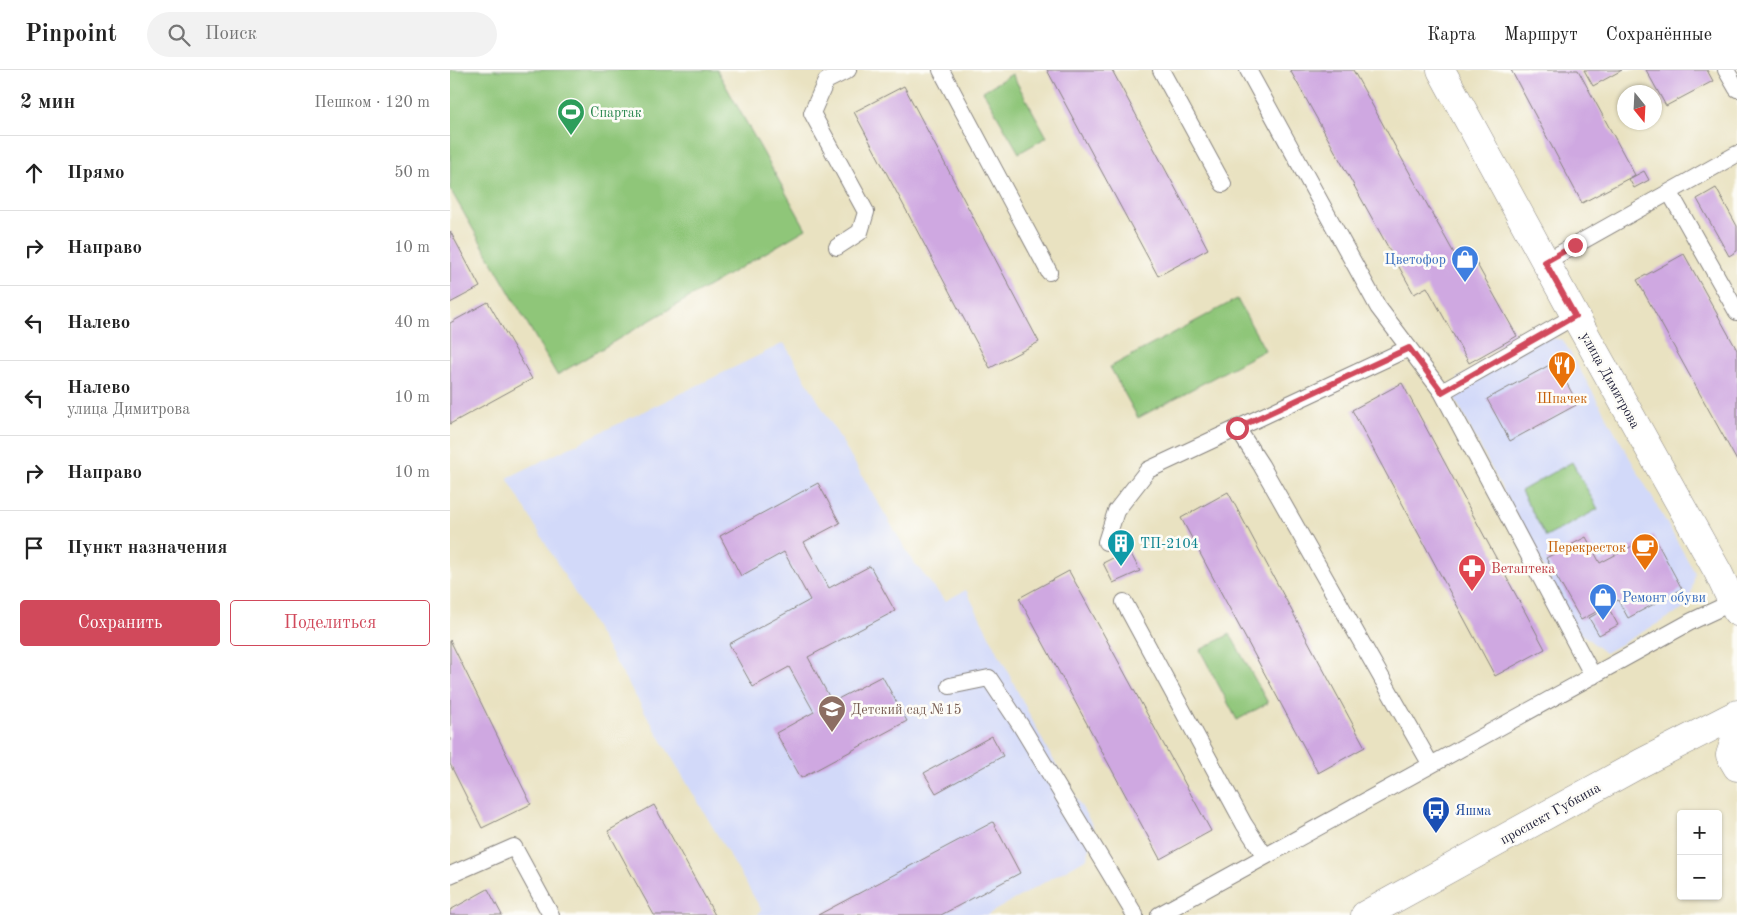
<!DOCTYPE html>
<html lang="ru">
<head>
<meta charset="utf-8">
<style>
	body { margin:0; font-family:"Old Standard TT",serif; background:#f2f2f2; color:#222 }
	.controls { position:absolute; right:15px; bottom:15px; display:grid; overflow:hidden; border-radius:5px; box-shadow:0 1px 4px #0004 }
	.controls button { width:45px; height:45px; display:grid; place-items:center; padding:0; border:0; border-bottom:1px solid #e0e0e0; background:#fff; color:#222; font:25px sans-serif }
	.compass { position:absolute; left:1167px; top:15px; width:45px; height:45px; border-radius:50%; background:#fff; box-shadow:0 1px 4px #0004; rotate:162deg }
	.stop { position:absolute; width:15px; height:15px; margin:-11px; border:4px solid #d1495b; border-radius:50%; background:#fff }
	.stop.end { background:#d1495b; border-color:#fff; box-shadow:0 1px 5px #0008 }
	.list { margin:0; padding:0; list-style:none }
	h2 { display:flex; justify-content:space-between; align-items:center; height:65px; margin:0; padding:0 20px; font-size:21px }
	h2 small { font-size:16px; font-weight:400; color:#767676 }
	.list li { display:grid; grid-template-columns:32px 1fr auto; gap:15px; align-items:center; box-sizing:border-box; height:75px; padding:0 20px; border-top:1px solid #e0e0e0 }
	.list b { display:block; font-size:19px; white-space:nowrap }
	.list p { margin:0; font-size:16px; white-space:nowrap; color:#767676 }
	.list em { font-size:16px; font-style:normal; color:#767676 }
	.actions { display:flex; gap:10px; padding:15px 20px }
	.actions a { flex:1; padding:11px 0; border:1px solid #d1495b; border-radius:5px; text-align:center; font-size:18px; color:#d1495b }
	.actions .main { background:#d1495b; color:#fff }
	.icon { flex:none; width:28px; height:28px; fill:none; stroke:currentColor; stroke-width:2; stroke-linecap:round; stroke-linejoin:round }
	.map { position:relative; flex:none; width:1287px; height:845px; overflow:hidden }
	header { display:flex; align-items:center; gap:30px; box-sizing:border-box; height:70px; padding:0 25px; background:#fff; border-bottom:1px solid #e0e0e0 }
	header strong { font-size:24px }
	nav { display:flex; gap:28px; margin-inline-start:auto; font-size:18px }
	.search { width:350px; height:45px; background:#f2f2f2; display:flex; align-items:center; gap:12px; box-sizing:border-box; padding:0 18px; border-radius:28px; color:#767676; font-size:19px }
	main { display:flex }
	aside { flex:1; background:#fff }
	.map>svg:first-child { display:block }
	.built { fill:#d2d9f9 }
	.green { fill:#8fc679; stroke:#58745a }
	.building { fill:#cfa8e1 }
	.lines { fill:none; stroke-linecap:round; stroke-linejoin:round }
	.service-casing { stroke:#86827e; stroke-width:18 }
	.secondary-casing { stroke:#86827e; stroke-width:29 }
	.primary-casing { stroke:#86827e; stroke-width:29 }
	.service { stroke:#fff; stroke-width:16 }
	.secondary { stroke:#fff; stroke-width:28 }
	.primary { stroke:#fff; stroke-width:28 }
	.route { stroke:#d1495b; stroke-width:6 }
	.labels { text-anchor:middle; stroke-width:5; stroke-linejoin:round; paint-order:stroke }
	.leisure-label { font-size:14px; fill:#27864d; stroke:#fdfcf7; text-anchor:start }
	.shop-label { font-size:14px; fill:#366cbe; stroke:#fdfcf7; text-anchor:end }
	.street-label { font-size:14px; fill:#22223b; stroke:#fdfcf7 }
	.food-label { font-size:14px; fill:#c56008; stroke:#fdfcf7 }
	.culture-label { font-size:14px; fill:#0d838f; stroke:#fdfcf7; text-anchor:start }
	.health-label { font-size:14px; fill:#be3a42; stroke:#fdfcf7; text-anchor:start }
	.education-label { font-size:14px; fill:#785e54; stroke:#fdfcf7; text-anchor:start }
	.transit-label { font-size:14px; fill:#164399; stroke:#fdfcf7; text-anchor:start }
</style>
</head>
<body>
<header>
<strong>Pinpoint</strong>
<div class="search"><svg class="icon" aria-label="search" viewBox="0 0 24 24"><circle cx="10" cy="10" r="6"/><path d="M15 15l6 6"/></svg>Поиск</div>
<nav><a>Карта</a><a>Маршрут</a><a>Сохранённые</a></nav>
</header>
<main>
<aside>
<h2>2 мин<small>Пешком · 120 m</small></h2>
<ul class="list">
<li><svg class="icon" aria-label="ahead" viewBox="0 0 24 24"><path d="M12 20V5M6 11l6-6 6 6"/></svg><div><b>Прямо</b></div><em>50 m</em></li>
<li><svg class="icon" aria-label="right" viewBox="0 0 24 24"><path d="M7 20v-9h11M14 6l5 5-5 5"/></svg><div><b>Направо</b></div><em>10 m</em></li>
<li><svg class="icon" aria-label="left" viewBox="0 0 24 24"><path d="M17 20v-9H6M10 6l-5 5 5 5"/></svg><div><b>Налево</b></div><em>40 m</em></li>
<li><svg class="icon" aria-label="left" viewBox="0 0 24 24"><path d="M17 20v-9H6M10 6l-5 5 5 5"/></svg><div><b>Налево</b><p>улица Димитрова</p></div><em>10 m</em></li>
<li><svg class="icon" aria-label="right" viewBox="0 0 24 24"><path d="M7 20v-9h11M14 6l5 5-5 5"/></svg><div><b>Направо</b></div><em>10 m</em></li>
<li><svg class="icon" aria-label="arrive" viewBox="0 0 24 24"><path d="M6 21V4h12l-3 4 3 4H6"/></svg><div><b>Пункт назначения</b></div></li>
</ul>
<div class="actions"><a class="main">Сохранить</a><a>Поделиться</a></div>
</aside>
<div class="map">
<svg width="1287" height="845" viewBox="0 0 1287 845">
	<rect width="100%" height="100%" fill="#fdfcf7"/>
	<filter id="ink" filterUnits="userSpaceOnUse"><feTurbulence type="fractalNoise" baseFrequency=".02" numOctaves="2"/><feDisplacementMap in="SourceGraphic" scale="10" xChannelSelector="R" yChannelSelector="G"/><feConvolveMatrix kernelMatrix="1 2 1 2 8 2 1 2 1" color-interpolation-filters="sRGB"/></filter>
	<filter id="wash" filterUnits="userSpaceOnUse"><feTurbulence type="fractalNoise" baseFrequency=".0096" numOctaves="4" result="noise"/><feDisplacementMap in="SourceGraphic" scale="20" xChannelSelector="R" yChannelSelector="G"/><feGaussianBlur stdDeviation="1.12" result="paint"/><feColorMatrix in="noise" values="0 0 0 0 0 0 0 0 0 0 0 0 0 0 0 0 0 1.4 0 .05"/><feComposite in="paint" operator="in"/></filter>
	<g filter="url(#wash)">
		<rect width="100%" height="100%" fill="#e9e2c1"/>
		<path class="built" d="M1084 265 1113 270 1245 503 1239 536 1155 583 1126 559 1005 329 1008 308Z
			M334 273 462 490 495 531 516 520 597 679 643 756 637 788 537 845H308L311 839 57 408Z"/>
		<path class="green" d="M0 0H267L356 159 107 305 0 119Z
			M562 4 597 67 569 83 533 21Z
			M787 229 815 280 688 348 660 297Z
			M1122 392 1148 439 1096 467 1071 421Z
			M780 564 818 633 787 650 750 580Z"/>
		<g id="blocks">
			<path class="building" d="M597 0H662L758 179 708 206Z
				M840 0H903L1011 196 1024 189 1067 266 1019 293 977 217 964 224Z
				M1061 0H1128L1185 105 1132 133Z
				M1134 0H1172L1143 16Z
				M1196 0H1257L1263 11 1216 36Z
				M454 16 589 272 540 298 404 42Z
				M1194 101 1199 110 1184 118 1179 109Z
				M1266 118 1287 156V181L1279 186 1247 129Z
				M0 161 30 217 0 233Z
				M1234 184 1287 280V391L1187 210Z
				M38 232 82 309 0 354V253Z
				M1105 292 1128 334 1060 371 1037 329Z
				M952 313 1095 579 1045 606 902 340Z
				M368 413 390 453 354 472 379 518 420 496 445 541 358 587 382 632 432 606 457 651 351 708 326 663 364 642 339 597 303 617 279 574 360 530 334 482 291 506 270 466Z
				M778 422 915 677 868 703 731 448Z
				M1203 465 1232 519 1178 548 1168 530 1131 550 1096 488 1136 467 1150 493Z
				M679 480 690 501 663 513 653 493Z
				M619 501 761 761 710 789 569 528Z
				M1158 537 1168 555 1149 565 1139 548Z
				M0 570 81 734 32 758 0 694Z
				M542 666 553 686 486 723 474 703Z
				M204 735 265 845H204L185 811 158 761Z
				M543 752 570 803 491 845H368Z
				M38 819 52 845H0V840Z"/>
		</g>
	</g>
	<g filter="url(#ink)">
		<use href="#blocks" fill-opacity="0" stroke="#86827e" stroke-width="1"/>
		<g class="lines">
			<g class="service-casing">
				<path id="service" d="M491 0 599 202
					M711 0 773 114
					M798 0 928 237 992 322 1143 606
					M1276 0 1287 19
					M1220 123 1287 242
					M387 177 410 162 416 142 362 43 376 11 398 0
					M1095 192 1287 84
					M992 322 1125 246
					M787 358 811 395 981 695
					M656 472 666 441 698 400 959 278
					M674 532 794 754 815 786
					M500 616 539 608 571 656 685 845
					M0 805 64 777 101 845
					M709 845 1242 551 1287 530"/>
			</g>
			<g class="secondary-casing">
				<path id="secondary" d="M991 0 1125 246 1268 502 1287 542
					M1287 664 1280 685 1287 697"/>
			</g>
			<g class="primary-casing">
				<path id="primary" d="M915 845 1191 693 1287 644"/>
			</g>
			<use href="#service" class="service"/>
			<use href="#secondary" class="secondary"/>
			<use href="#primary" class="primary"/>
		</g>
	</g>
	<g class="lines" filter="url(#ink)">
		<path class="route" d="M787 358 959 278 992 322 1125 246 1095 192 1125 175"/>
	</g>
	<defs>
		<g id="stadium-pin" transform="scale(1.4375)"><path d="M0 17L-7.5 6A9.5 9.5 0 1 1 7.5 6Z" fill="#2e9e5b" stroke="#fdfcf7"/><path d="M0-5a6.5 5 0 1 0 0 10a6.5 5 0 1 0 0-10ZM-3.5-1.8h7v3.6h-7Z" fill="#fff"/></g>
		<g id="shop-pin" transform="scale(1.4375)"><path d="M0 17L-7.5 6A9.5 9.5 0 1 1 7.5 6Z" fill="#3f7fe0" stroke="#fdfcf7"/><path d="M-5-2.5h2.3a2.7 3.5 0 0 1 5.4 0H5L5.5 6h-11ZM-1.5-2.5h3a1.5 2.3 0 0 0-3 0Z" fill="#fff"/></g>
		<g id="restaurant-pin" transform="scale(1.4375)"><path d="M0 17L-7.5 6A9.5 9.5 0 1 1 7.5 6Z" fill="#e8710a" stroke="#fdfcf7"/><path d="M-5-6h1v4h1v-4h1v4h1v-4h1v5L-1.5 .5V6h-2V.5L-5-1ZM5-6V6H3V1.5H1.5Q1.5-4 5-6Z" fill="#fff"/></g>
		<g id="building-pin" transform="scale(1.4375)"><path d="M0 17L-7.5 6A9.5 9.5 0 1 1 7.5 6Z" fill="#0f9aa8" stroke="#fdfcf7"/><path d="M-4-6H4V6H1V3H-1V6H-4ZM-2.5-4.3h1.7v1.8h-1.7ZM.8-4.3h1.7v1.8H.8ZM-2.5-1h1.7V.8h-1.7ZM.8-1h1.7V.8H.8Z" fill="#fff"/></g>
		<g id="cafe-pin" transform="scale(1.4375)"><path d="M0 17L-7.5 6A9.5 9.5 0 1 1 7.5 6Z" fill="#e8710a" stroke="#fdfcf7"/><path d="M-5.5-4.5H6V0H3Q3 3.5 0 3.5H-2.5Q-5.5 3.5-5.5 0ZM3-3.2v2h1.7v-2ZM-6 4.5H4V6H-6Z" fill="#fff"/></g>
		<g id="pharmacy-pin" transform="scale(1.4375)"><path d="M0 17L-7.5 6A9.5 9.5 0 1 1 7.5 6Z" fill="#e0444e" stroke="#fdfcf7"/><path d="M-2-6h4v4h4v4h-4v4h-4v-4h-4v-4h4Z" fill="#fff"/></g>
		<g id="school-pin" transform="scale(1.4375)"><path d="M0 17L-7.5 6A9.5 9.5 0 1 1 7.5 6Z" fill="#8d6e63" stroke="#fdfcf7"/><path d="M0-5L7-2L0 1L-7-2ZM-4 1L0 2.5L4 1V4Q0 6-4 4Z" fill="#fff"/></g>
		<g id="bus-pin" transform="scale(1.4375)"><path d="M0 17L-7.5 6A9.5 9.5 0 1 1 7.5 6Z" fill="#1a4fb4" stroke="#fdfcf7"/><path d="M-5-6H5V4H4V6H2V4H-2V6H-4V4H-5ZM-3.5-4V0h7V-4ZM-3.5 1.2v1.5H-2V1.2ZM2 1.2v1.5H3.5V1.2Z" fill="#fff"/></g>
	</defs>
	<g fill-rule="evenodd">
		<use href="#stadium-pin" x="121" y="42"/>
		<use href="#shop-pin" x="1015" y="189"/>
		<use href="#restaurant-pin" x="1112" y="295"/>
		<use href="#building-pin" x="671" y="473"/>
		<use href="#cafe-pin" x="1195" y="477"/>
		<use href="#pharmacy-pin" x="1022" y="498"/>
		<use href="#shop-pin" x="1153" y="527"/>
		<use href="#school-pin" x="382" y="639"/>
		<use href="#bus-pin" x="986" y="740"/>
	</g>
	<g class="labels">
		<g class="leisure-label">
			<text x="140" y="47">Спартак</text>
		</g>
		<g class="shop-label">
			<text x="996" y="194">Цветофор</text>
			<text x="1172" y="532" text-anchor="start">Ремонт обуви</text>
		</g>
		<g class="street-label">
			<text transform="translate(1161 310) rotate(61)" y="5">улица Димитрова</text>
			<text transform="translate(1100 743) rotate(-29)" y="5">проспект Губкина</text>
		</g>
		<g class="food-label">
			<text x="1112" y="333">Шпачек</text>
			<text x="1176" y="482" text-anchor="end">Перекресток</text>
		</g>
		<g class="culture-label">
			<text x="690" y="478">ТП-2104</text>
		</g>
		<g class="health-label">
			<text x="1041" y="503">Ветаптека</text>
		</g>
		<g class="education-label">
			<text x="401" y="644">Детский сад №15</text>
		</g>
		<g class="transit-label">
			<text x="1005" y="745">Яшма</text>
		</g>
	</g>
</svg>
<div class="controls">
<button>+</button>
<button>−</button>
</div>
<svg class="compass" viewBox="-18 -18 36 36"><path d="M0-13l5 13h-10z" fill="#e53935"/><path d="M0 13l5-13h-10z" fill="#767676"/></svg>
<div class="stop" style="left:787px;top:358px"></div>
<div class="stop end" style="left:1125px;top:175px"></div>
</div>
</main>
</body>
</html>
